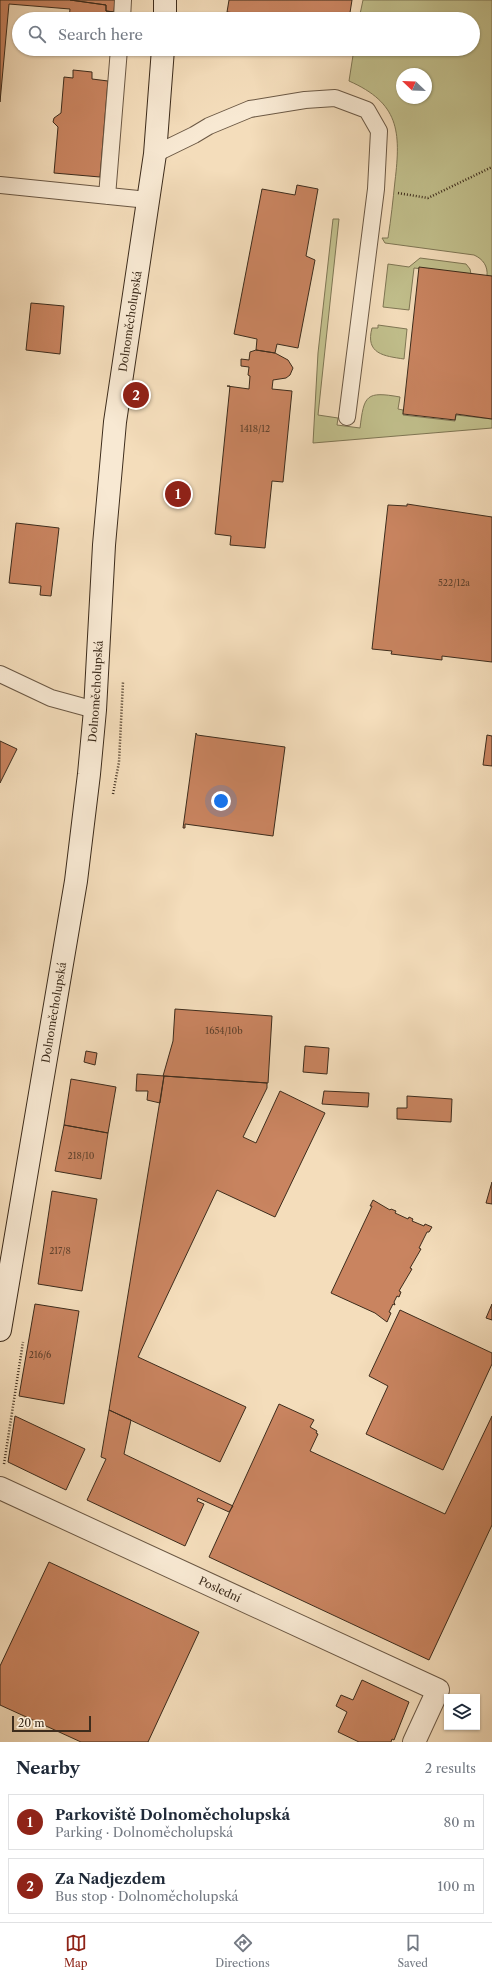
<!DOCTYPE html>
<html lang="en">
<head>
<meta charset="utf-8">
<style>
	body { margin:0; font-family:"Libre Caslon Text",serif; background:#f2f2f3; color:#1f2937 }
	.controls { position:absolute; right:12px; bottom:12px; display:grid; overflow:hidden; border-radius:0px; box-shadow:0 1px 3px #0004 }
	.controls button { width:36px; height:36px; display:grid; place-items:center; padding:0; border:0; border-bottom:1px solid #e0e1e3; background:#fff; color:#1f2937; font:20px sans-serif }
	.compass { position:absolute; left:396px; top:68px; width:36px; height:36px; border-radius:50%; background:#fff; box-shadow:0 1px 3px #0004; rotate:293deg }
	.scale { position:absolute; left:12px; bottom:10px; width:79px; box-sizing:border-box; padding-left:4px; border:2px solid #3d2c1c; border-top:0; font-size:11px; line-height:14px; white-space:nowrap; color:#3d2c1c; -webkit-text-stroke:3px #f8e9d3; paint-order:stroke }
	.you { position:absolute; left:221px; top:801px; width:14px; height:14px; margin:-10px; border:3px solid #fff; border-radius:50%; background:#1a73e8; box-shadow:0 0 0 6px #1a73e833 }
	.badge { display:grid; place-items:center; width:26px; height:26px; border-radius:50%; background:#8f2418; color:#fff; font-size:13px; font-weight:700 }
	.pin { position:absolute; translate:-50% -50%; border:2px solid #fff; box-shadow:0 1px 4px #0006 }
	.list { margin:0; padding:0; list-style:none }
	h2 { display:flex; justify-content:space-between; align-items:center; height:52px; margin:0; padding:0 16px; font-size:17px }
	h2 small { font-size:13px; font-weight:400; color:#747a83 }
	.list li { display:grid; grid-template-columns:26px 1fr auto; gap:12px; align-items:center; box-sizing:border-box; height:56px; margin:0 8px 8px; padding:0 8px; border:1px solid #e0e1e3; border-radius:0px }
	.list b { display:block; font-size:15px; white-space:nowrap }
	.list p { margin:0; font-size:13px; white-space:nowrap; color:#747a83 }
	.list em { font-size:13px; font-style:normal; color:#747a83 }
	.icon { flex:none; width:22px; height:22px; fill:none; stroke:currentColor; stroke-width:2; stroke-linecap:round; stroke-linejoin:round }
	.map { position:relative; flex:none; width:492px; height:1742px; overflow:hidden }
	.search { position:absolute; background:#fff; box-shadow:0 1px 3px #0004; left:12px; right:12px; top:12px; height:44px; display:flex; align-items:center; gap:10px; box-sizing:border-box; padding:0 14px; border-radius:22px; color:#747a83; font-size:15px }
	.sheet { height:180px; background:#fff }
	nav { display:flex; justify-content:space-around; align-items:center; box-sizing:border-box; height:56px; border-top:1px solid #e0e1e3; background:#fff; font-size:11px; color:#747a83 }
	nav a { display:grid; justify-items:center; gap:2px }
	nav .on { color:#8f2418 }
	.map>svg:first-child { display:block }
	.green { fill:#c1bf8c; stroke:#7f7654; fill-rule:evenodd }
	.building { fill:#c98460; stroke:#3d2c1c }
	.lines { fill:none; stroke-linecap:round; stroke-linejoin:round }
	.lane-casing { stroke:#6b5844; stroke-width:18 }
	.street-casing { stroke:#6b5844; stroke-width:24 }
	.secondary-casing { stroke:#3d2c1c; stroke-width:24 }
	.path { stroke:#3d2c1c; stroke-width:2.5; stroke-dasharray:1 2; stroke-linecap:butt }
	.lane { stroke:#f8e9d3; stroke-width:16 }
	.street { stroke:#f8e9d3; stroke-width:22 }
	.secondary { stroke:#f8e9d3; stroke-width:22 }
	.labels { text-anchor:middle; stroke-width:3.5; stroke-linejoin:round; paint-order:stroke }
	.number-label { font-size:9px; fill:#60422d }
	.street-label { font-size:11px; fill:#3d2c1c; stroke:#f8e9d3 }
</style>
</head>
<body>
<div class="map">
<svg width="492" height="1742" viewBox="0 0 492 1742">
	<rect width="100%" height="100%" fill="#f4ddbb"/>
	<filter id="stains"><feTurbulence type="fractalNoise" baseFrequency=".005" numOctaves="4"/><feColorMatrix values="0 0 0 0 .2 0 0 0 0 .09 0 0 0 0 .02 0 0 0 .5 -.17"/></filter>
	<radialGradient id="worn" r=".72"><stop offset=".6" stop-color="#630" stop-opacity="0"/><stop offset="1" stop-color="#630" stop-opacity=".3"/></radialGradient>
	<path class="green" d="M363 0H492V277L487 276C488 266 483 259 474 255L385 243 382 238H388C391 219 393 200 395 181 401 131 399 103 349 81L354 49H473V19H359ZM402 74H426V98H402Z
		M333 219H339L318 415 338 418 337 425 360 428C364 395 366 391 400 397L398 409 403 410V415L455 421 456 415 492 419V428L313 443 318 353Z
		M420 258 466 264 470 269 471 274 414 268 409 310 383 307 388 264 409 267Z
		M378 325 407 329 404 359C384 356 365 354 372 328H378Z"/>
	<path class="building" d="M0 0H70L106 5V11L114 12 113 19H69L70 9 9 4 0 102Z
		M70 0H115L114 12 106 11V5Z
		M229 0H352L349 19H256L257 16 227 12Z
		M73 70 92 72V79L108 81 100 177 54 173 58 127 53 122 54 118 61 113 64 77 73 78Z
		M297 185 318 189 306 256 315 260 298 348 277 344 275 353 256 350 257 339 234 334 262 189 295 195Z
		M419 267 492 276V419L456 414 455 420 403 414Z
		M31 303 64 306 60 354 26 350Z
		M256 350 275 353 288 360 293 368 290 375 286 378 273 380 272 389 292 391 283 482 272 481 265 548 230 545 231 536 215 534 230 386H227L249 389 250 376 248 375 249 367 241 366V359L249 360 250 352Z
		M407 504 492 517V662L442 656V660L391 654 392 651 372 649 388 505 407 506Z
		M16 523 59 528 51 596 40 595 41 586 9 583Z
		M196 733 197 735 285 747 273 836 185 824V828H183Z
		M487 735 492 736V766L483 765Z
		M0 741 17 749 0 783Z
		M175 1009 272 1016 268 1083 163 1076 173 1041Z
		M305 1046 329 1048 327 1074 303 1072Z
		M86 1051 97 1053 95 1065 84 1062Z
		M137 1074 164 1076 160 1103 147 1100 148 1091H136Z
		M164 1076 267 1083V1088L243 1137 256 1143 280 1091 325 1113 275 1217 217 1190 138 1357 246 1407 220 1462 109 1410Z
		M71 1079 116 1087 108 1133 64 1125Z
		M324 1091 369 1093 368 1107 322 1104Z
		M407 1096 452 1099 451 1122 397 1119V1108H407Z
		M64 1125 108 1133 101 1179 55 1171Z
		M492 1182V1204L486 1203Z
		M52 1191 97 1199 82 1291 38 1284Z
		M373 1200 390 1210 391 1209 396 1211 395 1213 408 1219 409 1217 413 1219 412 1221 424 1226 425 1224 432 1227 429 1232H427L419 1248 421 1249 410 1268 412 1269 399 1291 401 1292 399 1297 397 1296 394 1302 395 1305 393 1304 389 1312 391 1313 387 1322 375 1313 331 1293 372 1206H370Z
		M35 1304 79 1311 64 1404 19 1396Z
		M492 1304V1320L486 1318Z
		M400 1310 492 1353V1364L443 1470 366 1434 388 1386 369 1376Z
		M279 1404 314 1420 310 1427 317 1431 316 1433 318 1434 310 1451 445 1514 492 1416V1525L429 1660 209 1557Z
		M109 1410 131 1420 124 1454 233 1506 229 1512 198 1498 197 1501 204 1504 185 1546 87 1500 106 1459 101 1457Z
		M15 1416 85 1449 66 1490 8 1462Z
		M49 1562 199 1632 148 1742H81L0 1705V1666Z
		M362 1680 409 1702 394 1740 392 1739 391 1742H359L338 1732 347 1712 336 1706 341 1695 353 1700Z"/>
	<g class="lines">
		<g class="lane-casing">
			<path id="lane" d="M122 19 123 0
				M155 154 194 135 209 126 250 109 305 100 335 98 367 110 379 131 376 189 347 417
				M0 185 148 200
				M107 196 119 49
				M0 674 51 698 95 710"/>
		</g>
		<g class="street-casing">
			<g id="street">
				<path id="s1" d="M0 1488 438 1690 414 1742"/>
			</g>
		</g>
		<g class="secondary-casing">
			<g id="secondary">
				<path d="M165 19V0"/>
				<path id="s2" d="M0 1330 76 881 89 774 95 710 104 545 115 422 155 154 163 49"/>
			</g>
		</g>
		<path class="path" d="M398 193 428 198 492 167
			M113 794 119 762 123 682
			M4 1464 23 1342"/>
		<use href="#lane" class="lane"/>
		<use href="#street" class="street"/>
		<use href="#secondary" class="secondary"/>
	</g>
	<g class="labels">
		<g class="number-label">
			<text x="255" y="432">1418/12</text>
			<text x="454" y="586">522/12a</text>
			<text x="224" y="1034">1654/10b</text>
			<text x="81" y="1159">218/10</text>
			<text x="60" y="1254">217/8</text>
			<text x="40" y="1358">216/6</text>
		</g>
		<g class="street-label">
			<text dy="4" stroke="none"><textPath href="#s2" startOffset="1018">Dolnoměcholupská</textPath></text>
			<text dy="4" stroke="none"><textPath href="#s2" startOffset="646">Dolnoměcholupská</textPath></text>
			<text dy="4" stroke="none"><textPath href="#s2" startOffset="322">Dolnoměcholupská</textPath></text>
			<text dy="4" stroke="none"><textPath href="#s1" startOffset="242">Poslední</textPath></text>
		</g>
	</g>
	<rect width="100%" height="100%" filter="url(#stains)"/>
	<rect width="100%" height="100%" fill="url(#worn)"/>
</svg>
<div class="controls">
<button><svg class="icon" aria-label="layers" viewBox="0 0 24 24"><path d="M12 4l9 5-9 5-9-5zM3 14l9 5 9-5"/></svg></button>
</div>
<svg class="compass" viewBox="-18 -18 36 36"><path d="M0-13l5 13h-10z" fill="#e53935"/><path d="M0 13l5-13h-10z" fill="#747a83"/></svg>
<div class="scale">20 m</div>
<div class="you"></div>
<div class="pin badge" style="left:178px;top:494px">1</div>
<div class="pin badge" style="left:136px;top:395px">2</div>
<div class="search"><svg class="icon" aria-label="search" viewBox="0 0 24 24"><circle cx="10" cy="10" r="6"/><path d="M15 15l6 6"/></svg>Search here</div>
</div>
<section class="sheet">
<h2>Nearby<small>2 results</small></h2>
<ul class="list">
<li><span class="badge">1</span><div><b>Parkoviště Dolnoměcholupská</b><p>Parking · Dolnoměcholupská</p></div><em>80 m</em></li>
<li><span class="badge">2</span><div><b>Za Nadjezdem</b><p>Bus stop · Dolnoměcholupská</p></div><em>100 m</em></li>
</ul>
</section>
<nav>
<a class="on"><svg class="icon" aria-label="map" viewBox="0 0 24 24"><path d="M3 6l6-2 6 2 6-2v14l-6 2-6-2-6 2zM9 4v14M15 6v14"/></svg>Map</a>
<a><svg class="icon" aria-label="directions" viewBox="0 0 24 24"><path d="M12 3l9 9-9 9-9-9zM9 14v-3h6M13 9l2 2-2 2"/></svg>Directions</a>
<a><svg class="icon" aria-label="saved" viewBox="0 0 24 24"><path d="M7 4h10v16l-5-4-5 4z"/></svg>Saved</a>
</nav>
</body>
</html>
